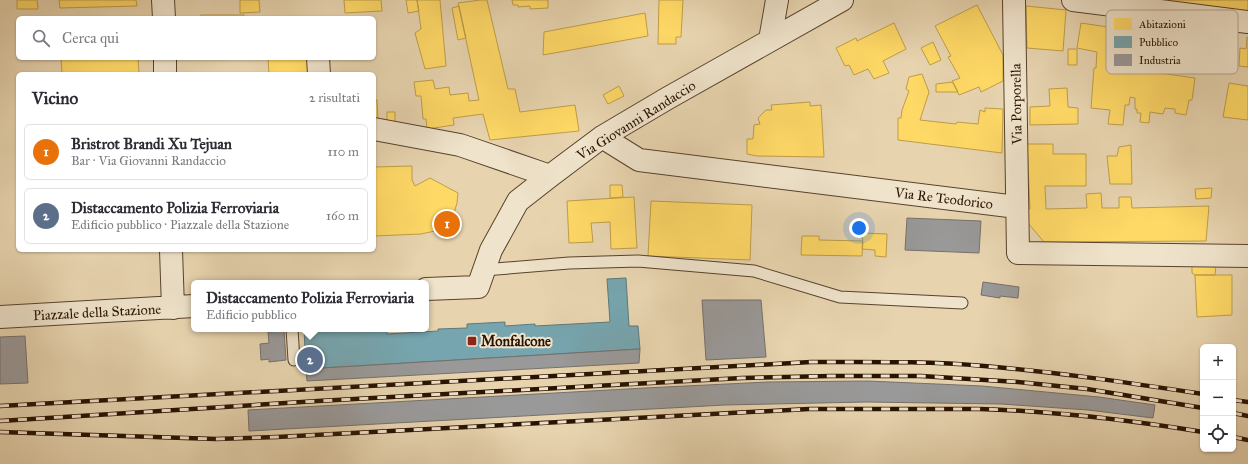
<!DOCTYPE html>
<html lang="it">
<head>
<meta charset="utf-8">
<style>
	body { margin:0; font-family:"IM FELL Great Primer",serif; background:#f7f7f7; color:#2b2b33 }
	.controls { position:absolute; right:12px; bottom:12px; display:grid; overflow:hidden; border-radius:6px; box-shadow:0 1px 3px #0004 }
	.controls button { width:36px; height:36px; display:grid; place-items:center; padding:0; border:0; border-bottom:1px solid #e1e1e2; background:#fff; color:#2b2b33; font:20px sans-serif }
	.you { position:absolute; left:859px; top:228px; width:14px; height:14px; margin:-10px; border:3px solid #fff; border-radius:50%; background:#1a73e8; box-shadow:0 0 0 6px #1a73e833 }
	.badge { display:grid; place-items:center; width:26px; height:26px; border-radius:50%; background:#db2777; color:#fff; font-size:13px; font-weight:700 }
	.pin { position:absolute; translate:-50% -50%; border:2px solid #fff; box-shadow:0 1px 4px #0006 }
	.popup { position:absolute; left:191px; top:280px; width:238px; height:52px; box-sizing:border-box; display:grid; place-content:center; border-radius:6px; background:#fff; filter:drop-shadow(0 1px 3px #0005); font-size:13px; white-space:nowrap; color:#7c7c81 }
	.popup b { font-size:15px; color:#2b2b33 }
	.popup::after { content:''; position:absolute; left:50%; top:100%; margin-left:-8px; border:8px solid transparent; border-top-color:#fff }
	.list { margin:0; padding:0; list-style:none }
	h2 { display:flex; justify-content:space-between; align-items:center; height:52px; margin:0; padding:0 16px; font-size:17px }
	h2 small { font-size:13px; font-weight:400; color:#7c7c81 }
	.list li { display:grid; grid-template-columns:26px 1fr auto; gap:12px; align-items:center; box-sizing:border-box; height:56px; margin:0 8px 8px; padding:0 8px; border:1px solid #e1e1e2; border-radius:6px }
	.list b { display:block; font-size:15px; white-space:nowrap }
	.list p { margin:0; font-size:13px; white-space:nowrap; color:#7c7c81 }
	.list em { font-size:13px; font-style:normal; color:#7c7c81 }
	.icon { flex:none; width:22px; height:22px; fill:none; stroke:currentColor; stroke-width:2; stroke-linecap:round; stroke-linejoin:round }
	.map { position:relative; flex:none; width:1248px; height:464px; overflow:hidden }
	.search { position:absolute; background:#fff; box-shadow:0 1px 3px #0004; left:16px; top:16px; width:360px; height:44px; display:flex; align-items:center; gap:10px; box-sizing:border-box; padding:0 14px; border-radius:6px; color:#7c7c81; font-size:15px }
	.panel { position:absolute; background:#fff; box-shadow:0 1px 3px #0004; left:16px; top:72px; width:360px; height:180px; border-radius:6px }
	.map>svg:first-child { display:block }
	.homes { fill:#ffd966; stroke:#bf9d48 }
	.public { fill:#76a5af; stroke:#5f797b }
	.industry { fill:#999; stroke:#77706b }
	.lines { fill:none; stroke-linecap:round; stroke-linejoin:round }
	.lane-casing { stroke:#58422c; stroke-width:13 }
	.street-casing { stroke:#58422c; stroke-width:24 }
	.lane { stroke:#efe3cb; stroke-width:11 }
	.street { stroke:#efe3cb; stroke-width:22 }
	.rail-casing { stroke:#291201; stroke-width:4.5 }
	.rail { stroke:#efe3cb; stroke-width:3; stroke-dasharray:9; stroke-linecap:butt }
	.poi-dot { fill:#8f2418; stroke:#efe3cb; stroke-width:1.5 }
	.labels { text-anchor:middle; stroke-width:4; stroke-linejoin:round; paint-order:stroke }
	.street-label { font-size:14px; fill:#291201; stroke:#efe3cb }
	.poi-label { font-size:14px; font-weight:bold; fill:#291201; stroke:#efe3cb; text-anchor:start }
	.key { fill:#efe3cb; stroke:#b4a48e; stroke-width:1 }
	.key-label { font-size:11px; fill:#291201 }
</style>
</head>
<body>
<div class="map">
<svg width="1248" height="464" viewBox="0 0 1248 464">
	<rect width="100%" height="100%" fill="#e7d4af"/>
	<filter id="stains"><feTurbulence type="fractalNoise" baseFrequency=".005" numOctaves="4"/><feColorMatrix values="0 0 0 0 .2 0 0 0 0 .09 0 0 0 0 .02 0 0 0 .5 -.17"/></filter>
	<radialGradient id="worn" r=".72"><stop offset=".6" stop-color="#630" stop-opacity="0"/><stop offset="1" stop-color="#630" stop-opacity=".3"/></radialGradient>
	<path class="homes" d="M17 0H37L38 9H17Z
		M59 0H136L137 6 60 8Z
		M240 0H259L260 12 240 13Z
		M344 0H381L382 11 345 13Z
		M406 0H417L419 11 408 13Z
		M417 0H440L446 66 425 69 415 33 421 29Z
		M480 0H487L508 89H515L520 112 575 105 579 131 490 140 483 114 453 118 454 125 427 129 426 119H423L421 96H416L414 82 433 80 435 89 449 87 450 95 468 93 469 101 479 100 458 3Z
		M512 0H548V8L530 9V6L518 7V5H513Z
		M659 0H683L681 37H676V44H658Z
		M1117 0H1248V15Z
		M977 5 1003 55V81L981 92 979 87 959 95 952 81 960 78 948 57 951 56 935 26Z
		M459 6 466 38 458 40 452 8Z
		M1026 6 1066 10 1063 51 1027 48Z
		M645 13 648 36 543 55 544 32Z
		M201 15H244V18H201Z
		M894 23 906 49 883 61 889 73 874 79 868 69 854 75 849 65 845 66 836 48 856 38 857 41Z
		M1081 23 1121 29 1116 67 1195 78 1192 100H1189L1186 115 1175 113V109L1165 108 1163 114 1150 112 1149 123 1140 122 1141 113H1137V109H1135V98L1130 97 1129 105H1125L1123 125 1108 124 1110 110 1091 108 1094 68H1096L1097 52 1077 48Z
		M1247 37H1248V67L1239 66 1240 48 1246 49Z
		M933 42 941 60 930 65 921 48Z
		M1068 49H1077V65H1068Z
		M61 58H138L139 74H62Z
		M268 58H311L312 74H269Z
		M922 74 929 92 920 120 956 124 957 122 978 124 980 110 985 112V108L1003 109 1002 153 898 140V118H901L902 110 909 91 906 89 909 77Z
		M953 82 958 92H936V84Z
		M1229 83 1248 86V120L1223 117Z
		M619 86 624 96 608 104 603 95Z
		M1067 88 1068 107 1078 108V124L1030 125V107L1050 106 1049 89Z
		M374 100H377L378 120 374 119Z
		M810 102V106L821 105 824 157 757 156 747 154V139H753L754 125 760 124 758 118 766 110H772L771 105Z
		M387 112H395V122H387Z
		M1027 144H1053V154H1086V186H1045L1046 209 1087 208 1086 194 1101 193 1102 208H1119V197H1131L1132 208 1209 206 1206 241 1044 242 1028 223V209H1030Z
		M1131 145 1132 184H1110L1107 156H1117L1119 147Z
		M412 166V180L415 186 430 178 458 193 457 203 454 213 447 224 435 231 421 234 374 236V167Z
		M610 185H622L623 197 610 198Z
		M1212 188 1211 198 1196 199 1195 189Z
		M634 197 637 248 611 249 610 222 591 223 593 242 569 243 567 201Z
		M651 201 752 205 750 260 648 256Z
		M863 233 887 234 886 257 875 256V250L862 249Z
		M802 236H819V240L863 241 862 256 801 255Z
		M1216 265 1215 275H1195L1192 273V266Z
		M1195 275H1232V315L1197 317Z"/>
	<path class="public" d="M626 278 629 326H638L640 349 306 369 304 329H387V334L438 331V329L467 328V324L505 322V326L535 324V326L610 322 607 279Z"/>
	<path class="industry" d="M907 218 981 221 979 253 905 250Z
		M983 282 1019 287 1018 298 1000 296V298L981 295Z
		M702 300H761L766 357 706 360Z
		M284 331 286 360 269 362V359L261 360 260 344 269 343 268 332Z
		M25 336 28 383 0 384V337Z
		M640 349 639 363 307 381 306 369Z
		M868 381 982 386 1099 397 1155 405 1153 418 1088 410 1001 404 867 402 725 405 249 431 248 410 645 388 768 382Z"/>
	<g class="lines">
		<g class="lane-casing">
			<path id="lane" d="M484 270 569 263 638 261 754 271 840 297 962 303
				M292 329 294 360"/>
		</g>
		<g class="street-casing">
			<path id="street" d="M163 0 164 18
				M1014 0 1018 253 1248 256
				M1073 0 1248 22
				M770 40 777 0
				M165 58V74
				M318 58 319 74
				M374 129 460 145 550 176
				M602 137 639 160 1017 207
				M171 250 173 308
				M426 289 478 287 491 250 518 201 550 176 602 137 668 98 842 0
				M0 317 194 306"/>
		</g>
		<use href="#lane" class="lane"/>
		<use href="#street" class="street"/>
		<g class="rail-casing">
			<path id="rail" d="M1233 400 1248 402
				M0 406 811 362C869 362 927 361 984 366 1057 372 1130 383 1203 394
				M1233 413 1248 416
				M0 421 318 401 742 378 831 376H921L1018 382 1087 389 1203 408
				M0 432 216 439 277 437 809 409H980C1054 411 1129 420 1203 432
				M1233 437 1248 440"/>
		</g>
		<use href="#rail" class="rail"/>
	</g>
	<rect class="poi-dot" x="467" y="336" width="10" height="10" rx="2"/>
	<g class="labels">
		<g class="street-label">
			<text transform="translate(1016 104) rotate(-91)" y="5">Via Porporella</text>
			<text transform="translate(636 120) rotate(-32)" y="5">Via Giovanni Randaccio</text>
			<text transform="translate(944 198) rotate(7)" y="5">Via Re Teodorico</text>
			<text transform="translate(97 312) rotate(-3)" y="5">Piazzale della Stazione</text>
		</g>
		<g class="poi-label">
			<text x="481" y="346">Monfalcone</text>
		</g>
	</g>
	<rect x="1106" y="10" width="132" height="64" rx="6" class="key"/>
	<rect x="1114" y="18" width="18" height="12" fill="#ffd966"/>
	<rect x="1114" y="36" width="18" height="12" fill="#76a5af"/>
	<rect x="1114" y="54" width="18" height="12" fill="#999"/>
	<g class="key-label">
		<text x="1139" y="28">Abitazioni</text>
		<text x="1139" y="46">Pubblico</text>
		<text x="1139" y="64">Industria</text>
	</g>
	<rect width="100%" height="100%" filter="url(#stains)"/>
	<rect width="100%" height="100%" fill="url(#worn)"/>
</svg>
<div class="controls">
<button>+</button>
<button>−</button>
<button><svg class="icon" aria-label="locate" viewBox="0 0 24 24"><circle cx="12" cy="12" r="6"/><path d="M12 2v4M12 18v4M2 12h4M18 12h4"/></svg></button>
</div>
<div class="you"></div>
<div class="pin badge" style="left:447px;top:224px;background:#e8710a">1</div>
<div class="pin badge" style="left:310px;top:360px;background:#5c6f8a">2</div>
<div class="popup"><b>Distaccamento Polizia Ferroviaria</b>Edificio pubblico</div>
<div class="search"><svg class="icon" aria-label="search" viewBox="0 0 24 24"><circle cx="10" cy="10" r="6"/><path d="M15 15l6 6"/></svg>Cerca qui</div>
<section class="panel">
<h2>Vicino<small>2 risultati</small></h2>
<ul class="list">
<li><span class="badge" style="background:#e8710a">1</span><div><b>Bristrot Brandi Xu Tejuan</b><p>Bar · Via Giovanni Randaccio</p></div><em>110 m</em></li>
<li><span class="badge" style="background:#5c6f8a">2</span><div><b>Distaccamento Polizia Ferroviaria</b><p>Edificio pubblico · Piazzale della Stazione</p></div><em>160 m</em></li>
</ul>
</section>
</div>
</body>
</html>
